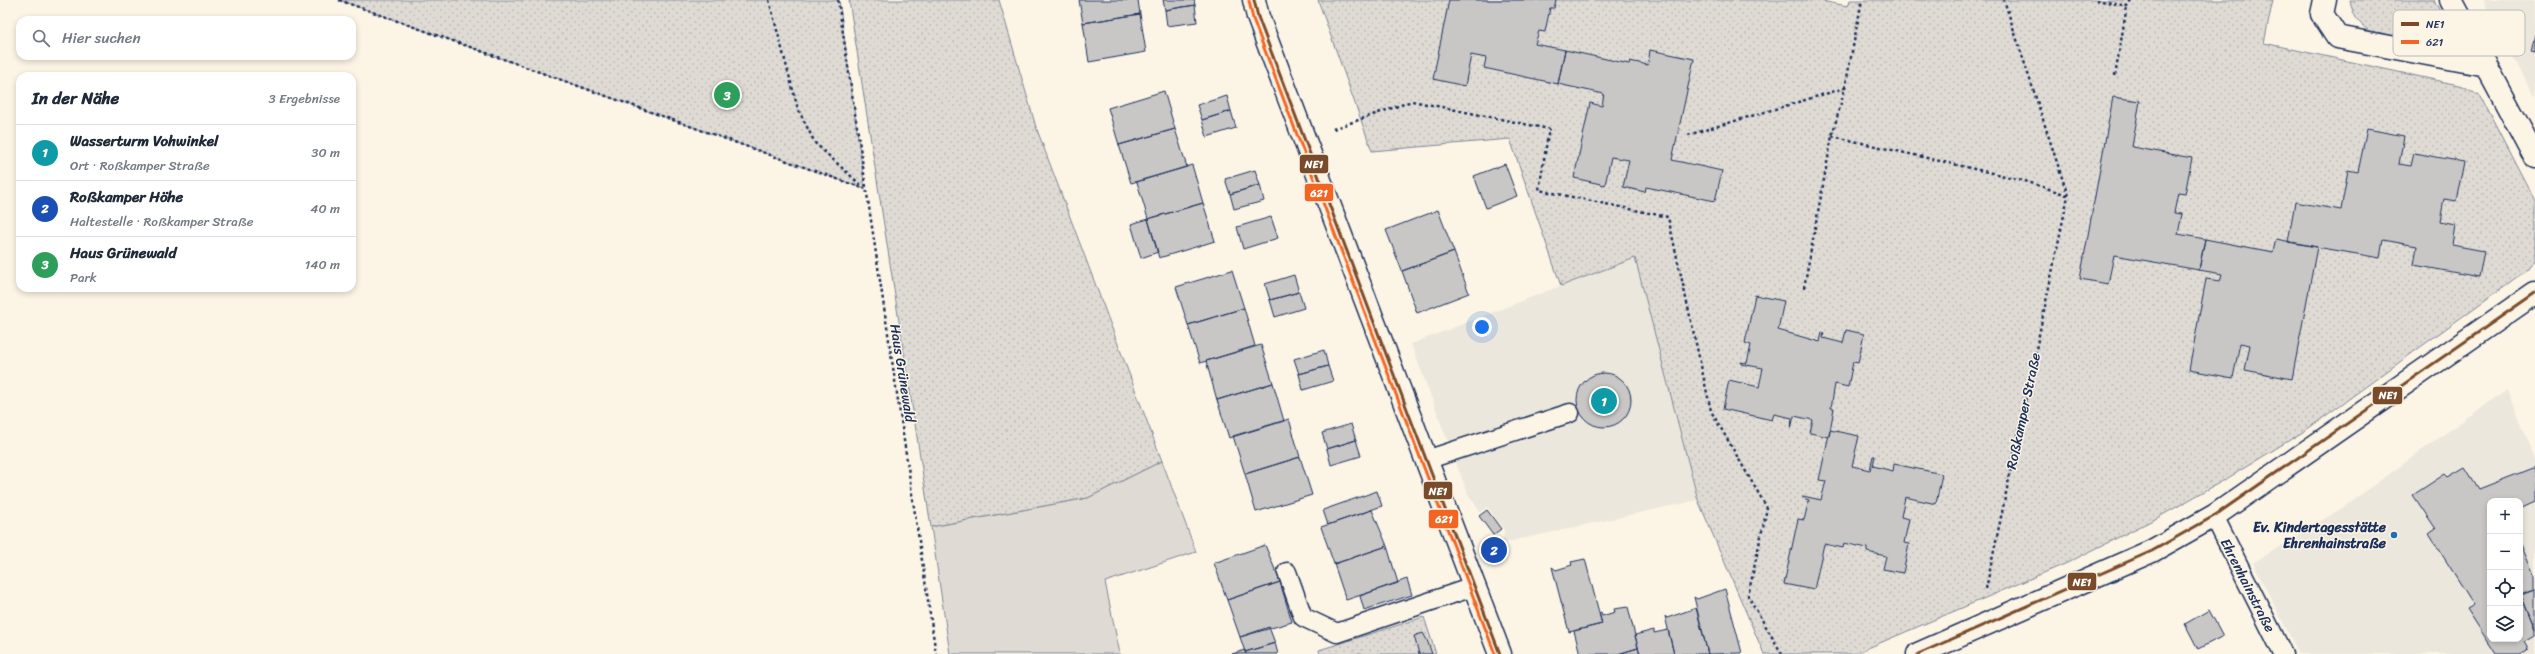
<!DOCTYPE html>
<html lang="de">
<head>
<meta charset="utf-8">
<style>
	body { margin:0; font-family:Sriracha,sans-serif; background:#f2f2f3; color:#1f2937 }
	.controls { position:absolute; right:12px; bottom:12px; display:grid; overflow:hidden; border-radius:8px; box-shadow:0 2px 6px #0003 }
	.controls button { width:36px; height:36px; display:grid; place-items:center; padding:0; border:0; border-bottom:1px solid #e0e1e3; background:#fff; color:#1f2937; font:20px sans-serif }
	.you { position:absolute; left:1482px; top:327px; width:14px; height:14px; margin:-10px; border:3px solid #fff; border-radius:50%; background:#1a73e8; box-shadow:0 0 0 6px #1a73e833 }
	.badge { display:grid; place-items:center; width:26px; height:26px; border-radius:50%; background:#1a73e8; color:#fff; font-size:13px; font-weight:700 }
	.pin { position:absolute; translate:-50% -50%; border:2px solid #fff; box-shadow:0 1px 4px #0006 }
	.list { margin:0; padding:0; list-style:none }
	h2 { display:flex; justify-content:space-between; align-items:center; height:52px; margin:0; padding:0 16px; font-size:17px }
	h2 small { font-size:13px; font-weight:400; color:#747a83 }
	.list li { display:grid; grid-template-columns:26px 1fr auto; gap:12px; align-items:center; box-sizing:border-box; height:56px; padding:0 16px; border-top:1px solid #e0e1e3 }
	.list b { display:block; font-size:15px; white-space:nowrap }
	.list p { margin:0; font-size:13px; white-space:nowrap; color:#747a83 }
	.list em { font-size:13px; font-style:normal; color:#747a83 }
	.icon { flex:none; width:22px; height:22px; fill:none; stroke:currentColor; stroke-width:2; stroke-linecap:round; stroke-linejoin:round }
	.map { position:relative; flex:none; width:2535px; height:654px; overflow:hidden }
	.search { position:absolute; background:#fff; box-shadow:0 2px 6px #0003; left:16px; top:16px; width:340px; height:44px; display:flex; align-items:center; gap:10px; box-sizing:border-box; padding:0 14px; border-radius:12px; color:#747a83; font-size:15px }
	.panel { position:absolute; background:#fff; box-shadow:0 2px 6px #0003; left:16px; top:72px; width:340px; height:220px; border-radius:12px }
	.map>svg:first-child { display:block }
	.built { fill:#ece7dc; fill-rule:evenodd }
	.grass { fill:url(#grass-dots); stroke:#7d8599 }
	.garden { fill:#dfdbd4; stroke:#7d8599 }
	.building { fill:#c8c7c6; stroke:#1b2f5e }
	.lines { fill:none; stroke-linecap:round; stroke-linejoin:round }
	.service-casing { stroke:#1b2f5e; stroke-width:21 }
	.minor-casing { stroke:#1b2f5e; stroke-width:25 }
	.path { stroke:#1b2f5e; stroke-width:2.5; stroke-dasharray:3 3; stroke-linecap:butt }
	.service { stroke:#fcf5e5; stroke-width:18 }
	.minor { stroke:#fcf5e5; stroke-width:22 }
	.bus-1-casing { stroke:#fcf5e5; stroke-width:6 }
	.bus-2-casing { stroke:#fcf5e5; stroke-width:6 }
	.bus-1 { stroke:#7a4b2a; stroke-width:3 }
	.bus-2 { stroke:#f26522; stroke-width:3 }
	.poi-dot { fill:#1f6fb2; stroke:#fcf5e5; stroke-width:1.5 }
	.labels { text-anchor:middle; stroke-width:3; stroke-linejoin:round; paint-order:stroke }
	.street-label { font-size:14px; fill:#1b2f5e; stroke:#fcf5e5 }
	.poi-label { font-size:14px; font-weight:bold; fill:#1b2f5e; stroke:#fcf5e5; text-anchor:end }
	.key { fill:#fcf5e5; stroke:#b8babc; stroke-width:1 }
	.key-label { font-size:11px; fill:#1b2f5e }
	.line-badge { stroke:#fcf5e5; stroke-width:1.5 }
	.badge-label { font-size:11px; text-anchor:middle; font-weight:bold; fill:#fff }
</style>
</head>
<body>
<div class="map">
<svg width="2535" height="654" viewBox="0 0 2535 654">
	<defs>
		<pattern id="grass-dots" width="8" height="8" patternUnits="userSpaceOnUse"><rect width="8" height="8" fill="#dfdbd4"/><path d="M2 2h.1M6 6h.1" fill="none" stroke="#bfbcb8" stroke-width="1.8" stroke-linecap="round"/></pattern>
	</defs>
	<rect width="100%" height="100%" fill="#fcf5e5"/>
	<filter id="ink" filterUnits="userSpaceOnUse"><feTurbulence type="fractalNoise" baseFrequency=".025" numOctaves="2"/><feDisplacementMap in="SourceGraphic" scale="8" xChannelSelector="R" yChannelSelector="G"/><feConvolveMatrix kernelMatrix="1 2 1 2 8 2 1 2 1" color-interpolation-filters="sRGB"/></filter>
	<g filter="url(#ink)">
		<path class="built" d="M2483 0H2535V98Z
			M1635 257 1698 500 1503 543 1504 530 1487 507 1480 512 1467 492 1411 344Z
			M2507 389 2535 461V654H2299L2253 563 2342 508ZM2490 501H2520V639H2490Z"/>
		<path class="grass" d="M339 0H839L865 189Z
			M849 0H999L1036 127 1162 461 1088 498 931 527Z
			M1318 0H1816L1848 6 1850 0H2273L2264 43 2463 86 2481 97 2535 201V260L2528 269 2306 430 2228 478 2157 518 2067 563 1854 654H1764L1698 500 1635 258 1561 286 1510 139 1372 151Z
			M2350 0H2434L2452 34C2450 41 2447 44 2440 45L2370 31C2357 23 2353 15 2350 0Z
			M1424 617 1436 654H1320L1319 650Z"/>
		<path class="garden" d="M1162 461 1196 552 1105 582 1120 654H950L931 527 1088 498Z"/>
		<path class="building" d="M1079 0H1138L1140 14 1083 23Z
			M1163 0H1194L1195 5 1165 10Z
			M1449 0H1556L1554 8H1550L1545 32 1539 31 1535 44 1565 50 1558 84 1484 68 1486 58 1471 55 1465 86 1433 79Z
			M1195 5 1197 22 1167 26 1165 10Z
			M1140 14 1146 52 1089 62 1083 23Z
			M2535 34V53L2531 52Z
			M1565 50 1629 64 1630 61 1648 65 1650 50 1694 59 1672 160 1722 171 1715 201 1646 187 1645 192 1623 187 1629 160 1611 157 1605 185 1574 178 1590 103 1602 106 1604 94 1558 84Z
			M1164 91 1175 129 1119 145 1108 108Z
			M1227 96 1231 111 1202 120 1197 105Z
			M2113 97 2140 101 2132 147 2192 158 2185 194 2178 193 2174 213 2182 214 2178 234 2205 239 2199 270 2114 255 2108 284 2080 279Z
			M1231 111 1236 128 1207 137 1202 120Z
			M1175 129 1187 167 1131 183 1119 145Z
			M2367 129 2404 136 2399 164 2411 166 2414 153 2464 162 2456 201 2444 199 2440 222 2455 225 2452 245 2484 251 2479 277 2414 265 2417 246 2383 240 2380 258 2288 242 2295 202 2341 210 2348 170 2358 172Z
			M1505 164 1517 196 1486 208 1474 176Z
			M1192 165 1203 203 1148 219 1137 182Z
			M1255 170 1260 185 1230 194 1225 179Z
			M1260 185 1264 201 1234 209 1230 194Z
			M1203 203 1215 241 1159 258 1148 219Z
			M1438 210 1454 252 1402 271 1386 230Z
			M1271 217 1278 238 1243 249 1237 227Z
			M1148 219 1158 252 1141 258 1131 224Z
			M2205 239 2273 252 2276 239 2317 247 2292 379 2245 370 2250 345 2240 343 2233 378 2189 370 2206 279 2220 281 2222 274 2199 270Z
			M1454 252 1469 293 1417 313 1402 271Z
			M1232 270 1244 308 1188 325 1176 287Z
			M1294 275 1299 292 1270 300 1265 284Z
			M1299 292 1304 308 1275 317 1270 300Z
			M1755 295 1784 301 1778 330 1820 342 1822 332 1824 333 1823 338 1843 343 1846 330 1864 334 1858 363 1853 362 1848 387 1835 384 1831 408H1834L1829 437 1810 433 1813 420 1794 416 1791 429 1792 418 1774 414 1772 420 1723 409 1729 380 1759 387 1763 368 1741 364V362L1747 363 1751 345 1745 343Z
			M1244 308 1255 346 1200 363 1188 325Z
			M1261 345 1273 383 1217 400 1206 361Z
			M1324 350 1328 366 1299 374 1294 359Z
			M1328 366 1333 381 1303 390 1299 374Z
			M1577 400a27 27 0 1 1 54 0a27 27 0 1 1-54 0Z
			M1273 383 1284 421 1229 438 1217 400Z
			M1289 419 1300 457 1245 474 1233 436Z
			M1351 424 1356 440 1327 449 1322 433Z
			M1830 430 1859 436 1852 466 1870 470 1873 456H1875L1873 466 1893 471 1894 464 1942 474 1936 504 1905 497 1901 517 1909 519 1904 543 1909 544 1903 573 1883 569 1886 556 1867 552V548L1844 543 1843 548 1824 544 1814 590 1784 584 1798 519 1804 520 1809 500 1803 498V496L1821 500 1826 481 1819 480Z
			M1356 440 1361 456 1331 465 1327 449Z
			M1300 457 1312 495 1256 512 1245 474Z
			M2465 467 2479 489 2535 467V501L2520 508V501H2490V639H2520V541L2535 577V590L2521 595 2535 630V636L2525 642 2529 649 2521 654H2496L2467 609 2474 605 2429 534 2436 529 2413 495 2445 474 2448 477Z
			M1377 491 1382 506 1328 525 1323 510Z
			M1372 510 1387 546 1334 564 1321 527Z
			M1487 510 1501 529 1493 535 1479 516Z
			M1265 545 1280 582 1227 600 1214 563Z
			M1387 546 1398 583 1346 600 1334 564Z
			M1585 559 1602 624 1569 632 1552 567 1556 570 1572 565 1571 562Z
			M1407 579 1412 595 1364 610 1360 596Z
			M1280 582 1292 622 1240 637 1227 600Z
			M1725 589 1742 653 1708 654 1694 597 1697 599Z
			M2535 590V630L2521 595Z
			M1628 607 1638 648 1618 654H1580L1574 631 1602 624 1599 613 1601 612 1602 616 1615 612 1614 609Z
			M1696 608 1708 654H1674L1665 616 1667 618Z
			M2209 610 2223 636 2198 649 2185 624Z
			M1269 627 1275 643 1245 652 1240 637Z
			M1654 630V633L1668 630 1674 654H1640L1635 635Z
			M1423 633 1427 640 1432 654H1419L1414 636Z
			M1275 643 1278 654H1246L1245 652Z
			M1638 648 1640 654H1618Z
			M1245 650 1246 654H1232Z"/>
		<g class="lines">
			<g class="service-casing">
				<path id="service" d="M1426 460 1570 413
					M2214 516 2283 654
					M1287 572 1303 617 1337 633 1473 587"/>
			</g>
			<g class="minor-casing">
				<path id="minor" d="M1254 0 1258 17 1500 654
					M2325 0 2322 14 2337 37 2486 65
					M2451 0 2535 157
					M1918 654 2152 551 2214 516 2535 293"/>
			</g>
			<path class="path" d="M339 0 865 189
				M769 0 798 109 815 143 864 188
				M838 0 936 654
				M2096 0 2127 6 2131 0
				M2115 76 2127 6
				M1333 129 1412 101 1549 129 1539 190 1668 217 1711 411 1767 508 1748 596 1782 654
				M1688 135 1845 88
				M1832 136 2022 180 2067 195
				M1804 288 1832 136 1845 88 1862 0
				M1986 589 2068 196 2004 0"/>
			<use href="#service" class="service"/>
			<use href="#minor" class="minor"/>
			<g class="bus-1-casing">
				<path id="bus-1" d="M1254 0 1258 17 1500 654
					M1918 654 2152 551 2214 516 2535 293"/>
			</g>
			<g class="bus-2-casing">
				<path id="bus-2" d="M1249 1 1253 19 1495 654"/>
			</g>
			<use href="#bus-1" class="bus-1"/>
			<use href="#bus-2" class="bus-2"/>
		</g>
	</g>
	<circle class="poi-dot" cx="2394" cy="535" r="4"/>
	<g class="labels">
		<g class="street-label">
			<text transform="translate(903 373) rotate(81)" y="5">Haus Grünewald</text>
			<text transform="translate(2023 411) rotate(-78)" y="5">Roßkamper Straße</text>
			<text transform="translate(2248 585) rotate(63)" y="5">Ehrenhainstraße</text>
		</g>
		<g class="poi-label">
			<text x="2386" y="532">Ev. Kindertagesstätte<tspan x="2386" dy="16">Ehrenhainstraße</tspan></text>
		</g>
	</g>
	<rect x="2393" y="10" width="132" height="46" rx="6" class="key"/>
	<rect x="2401" y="22" width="18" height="4" fill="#7a4b2a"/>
	<rect x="2401" y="40" width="18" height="4" fill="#f26522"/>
	<g class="key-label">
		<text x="2426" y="28">NE1</text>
		<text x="2426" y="46">621</text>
	</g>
	<g class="line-badge">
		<rect x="1299" y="154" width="30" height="20" rx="4" fill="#7a4b2a"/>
		<rect x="1304" y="183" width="30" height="19" rx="4" fill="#f26522"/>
		<rect x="2372" y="386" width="31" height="19" rx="4" fill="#7a4b2a"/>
		<rect x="1423" y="481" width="30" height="19" rx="4" fill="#7a4b2a"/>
		<rect x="1428" y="509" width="31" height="20" rx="4" fill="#f26522"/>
		<rect x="2067" y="572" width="30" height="19" rx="4" fill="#7a4b2a"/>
	</g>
	<g class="badge-label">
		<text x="1314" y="168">NE1</text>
		<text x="1319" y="197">621</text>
		<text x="2388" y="399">NE1</text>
		<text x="1438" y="495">NE1</text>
		<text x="1444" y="523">621</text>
		<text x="2082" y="586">NE1</text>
	</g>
</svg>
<div class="controls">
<button>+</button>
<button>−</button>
<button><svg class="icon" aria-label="locate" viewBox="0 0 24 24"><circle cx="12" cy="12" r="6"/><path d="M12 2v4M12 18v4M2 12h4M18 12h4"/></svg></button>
<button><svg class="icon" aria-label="layers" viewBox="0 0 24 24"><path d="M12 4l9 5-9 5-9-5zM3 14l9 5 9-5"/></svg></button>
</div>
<div class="you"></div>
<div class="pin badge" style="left:1604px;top:401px;background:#0f9aa8">1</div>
<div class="pin badge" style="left:1494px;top:550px;background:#1a4fb4">2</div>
<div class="pin badge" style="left:727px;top:95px;background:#2e9e5b">3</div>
<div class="search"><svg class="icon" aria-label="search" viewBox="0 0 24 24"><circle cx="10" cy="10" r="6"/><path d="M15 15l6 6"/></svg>Hier suchen</div>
<section class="panel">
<h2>In der Nähe<small>3 Ergebnisse</small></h2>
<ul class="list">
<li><span class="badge" style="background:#0f9aa8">1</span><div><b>Wasserturm Vohwinkel</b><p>Ort · Roßkamper Straße</p></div><em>30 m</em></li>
<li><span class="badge" style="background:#1a4fb4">2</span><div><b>Roßkamper Höhe</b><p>Haltestelle · Roßkamper Straße</p></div><em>40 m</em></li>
<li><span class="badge" style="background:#2e9e5b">3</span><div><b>Haus Grünewald</b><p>Park</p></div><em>140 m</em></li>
</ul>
</section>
</div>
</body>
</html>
